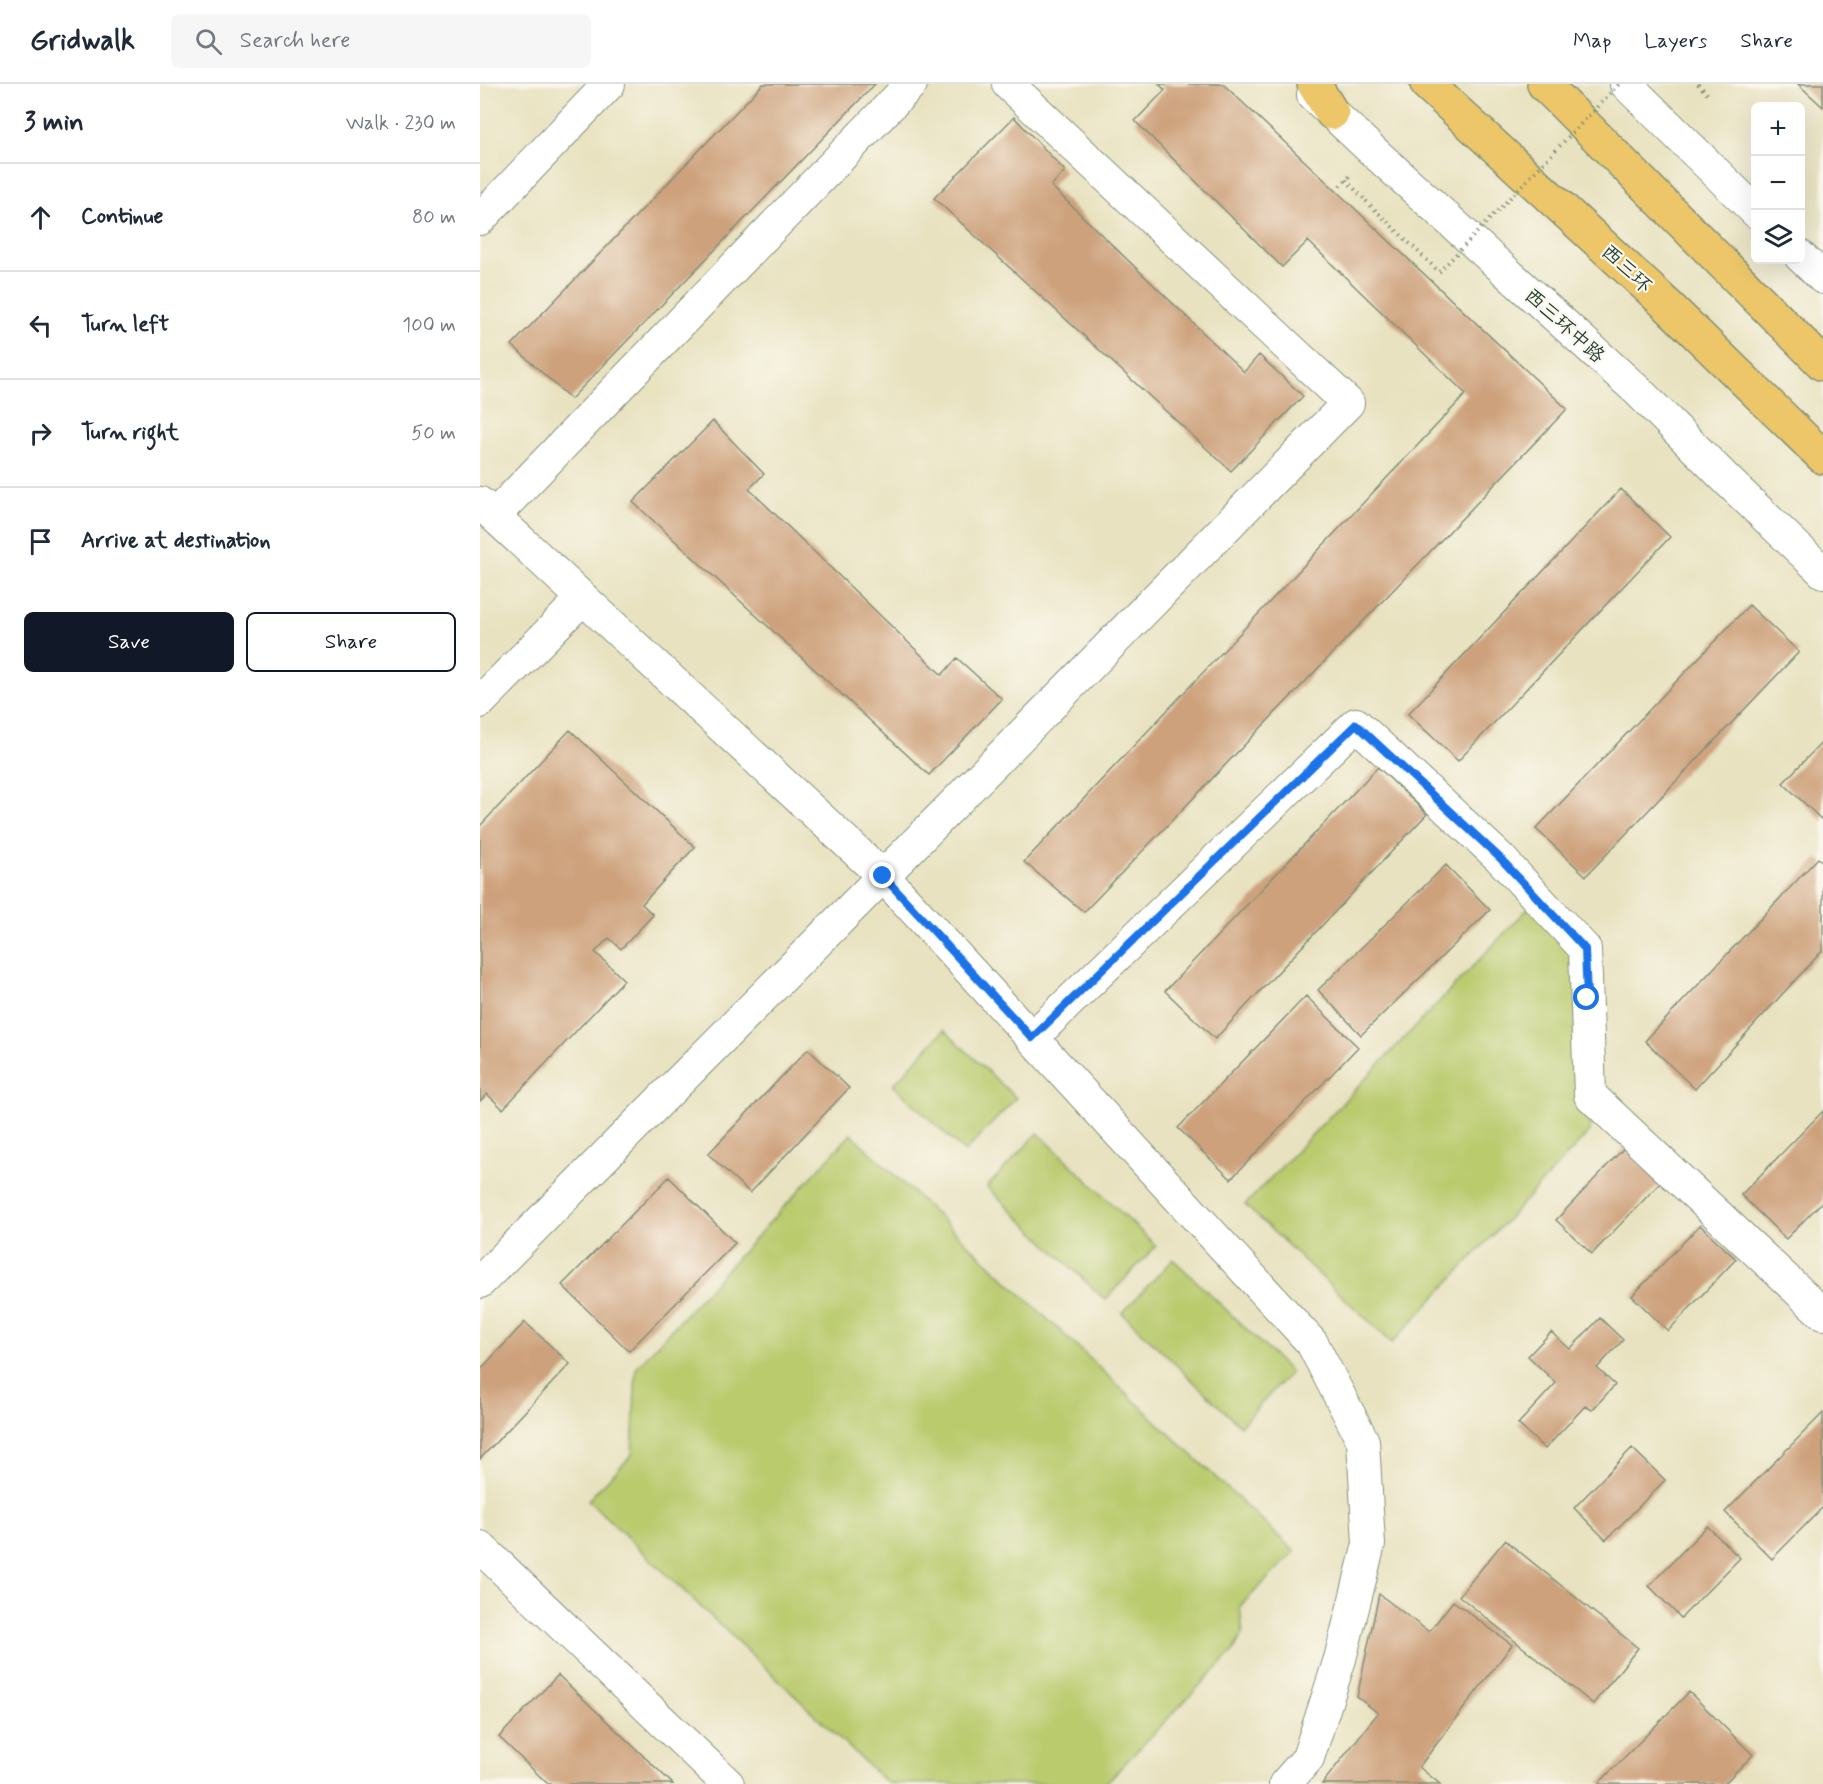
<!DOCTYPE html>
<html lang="en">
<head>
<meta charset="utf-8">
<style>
	body { margin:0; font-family:Mynerve,"LXGW WenKai TC",sans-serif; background:#f6f6f7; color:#1f2937 }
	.controls { position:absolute; right:18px; top:18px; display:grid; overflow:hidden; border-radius:9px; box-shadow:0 6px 24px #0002 }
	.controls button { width:54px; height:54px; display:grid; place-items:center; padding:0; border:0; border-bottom:2px solid #e0e1e3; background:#fff; color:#1f2937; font:30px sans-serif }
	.stop { position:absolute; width:18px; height:18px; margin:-14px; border:4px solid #1a73e8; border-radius:50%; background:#fff }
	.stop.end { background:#1a73e8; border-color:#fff; box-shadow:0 2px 6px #0008 }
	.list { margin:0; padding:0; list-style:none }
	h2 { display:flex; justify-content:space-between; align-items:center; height:78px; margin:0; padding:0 24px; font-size:26px }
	h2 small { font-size:20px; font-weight:400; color:#747a83 }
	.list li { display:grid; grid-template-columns:39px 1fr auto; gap:18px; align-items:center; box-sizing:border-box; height:108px; padding:0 24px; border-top:2px solid #e0e1e3 }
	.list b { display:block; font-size:22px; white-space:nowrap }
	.list em { font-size:20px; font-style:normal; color:#747a83 }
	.actions { display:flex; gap:12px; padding:18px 24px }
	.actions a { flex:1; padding:14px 0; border:2px solid #111827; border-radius:9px; text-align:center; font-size:21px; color:#111827 }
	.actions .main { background:#111827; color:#fff }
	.icon { flex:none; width:33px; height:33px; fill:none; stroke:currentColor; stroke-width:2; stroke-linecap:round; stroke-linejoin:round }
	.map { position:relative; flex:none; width:1343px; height:1700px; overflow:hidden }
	header { display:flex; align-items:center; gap:36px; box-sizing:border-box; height:84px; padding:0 30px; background:#fff; border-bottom:2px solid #e0e1e3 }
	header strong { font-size:28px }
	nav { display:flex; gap:33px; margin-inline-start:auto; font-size:21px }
	.search { width:420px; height:54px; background:#f6f6f7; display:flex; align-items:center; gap:15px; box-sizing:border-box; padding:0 21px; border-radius:9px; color:#747a83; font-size:22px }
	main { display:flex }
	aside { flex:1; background:#fff }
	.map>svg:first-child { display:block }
	.green { fill:#bacb6e; stroke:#6c8451; stroke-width:1.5 }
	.building { fill:#cda17b }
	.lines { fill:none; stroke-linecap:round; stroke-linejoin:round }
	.minor-casing { stroke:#84907a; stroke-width:34 }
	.highway-casing { stroke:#84907a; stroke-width:36 }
	.path { stroke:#84907a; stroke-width:4; stroke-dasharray:1.5 4.5; stroke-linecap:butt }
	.minor { stroke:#fff; stroke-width:32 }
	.highway { stroke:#ecc669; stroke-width:33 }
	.path-bridge { stroke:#84907a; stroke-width:4; stroke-dasharray:1.5 4.5; stroke-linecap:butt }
	.route { stroke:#1a73e8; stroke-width:8 }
	.labels { text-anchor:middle; stroke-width:4.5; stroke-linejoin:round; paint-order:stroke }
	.street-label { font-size:20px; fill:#1f3d34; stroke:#fbf7ec }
</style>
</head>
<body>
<header>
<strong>Gridwalk</strong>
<div class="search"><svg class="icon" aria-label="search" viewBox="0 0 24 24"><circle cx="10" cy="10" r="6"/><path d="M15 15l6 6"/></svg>Search here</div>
<nav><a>Map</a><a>Layers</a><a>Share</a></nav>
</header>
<main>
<aside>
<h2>3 min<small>Walk · 230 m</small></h2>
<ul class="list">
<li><svg class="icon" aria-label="ahead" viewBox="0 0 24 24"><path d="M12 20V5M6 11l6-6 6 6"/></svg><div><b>Continue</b></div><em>80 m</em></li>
<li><svg class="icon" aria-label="left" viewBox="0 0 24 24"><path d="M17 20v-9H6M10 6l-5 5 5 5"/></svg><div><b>Turn left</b></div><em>100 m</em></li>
<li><svg class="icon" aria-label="right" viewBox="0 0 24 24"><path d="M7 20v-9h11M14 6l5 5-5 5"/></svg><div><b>Turn right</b></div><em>50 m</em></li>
<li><svg class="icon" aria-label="arrive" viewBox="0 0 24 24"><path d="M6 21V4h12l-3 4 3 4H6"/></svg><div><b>Arrive at destination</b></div></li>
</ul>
<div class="actions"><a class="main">Save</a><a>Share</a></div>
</aside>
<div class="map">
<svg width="1343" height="1700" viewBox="0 0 1343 1700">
	<rect width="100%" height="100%" fill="#fbf7ec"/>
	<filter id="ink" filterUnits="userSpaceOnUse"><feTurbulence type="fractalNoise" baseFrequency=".0167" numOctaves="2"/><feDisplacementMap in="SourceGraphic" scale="12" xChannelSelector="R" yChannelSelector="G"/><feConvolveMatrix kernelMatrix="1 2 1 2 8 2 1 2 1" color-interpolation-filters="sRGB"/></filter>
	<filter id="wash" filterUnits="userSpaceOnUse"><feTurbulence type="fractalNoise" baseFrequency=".008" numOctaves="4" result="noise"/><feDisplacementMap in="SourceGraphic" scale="24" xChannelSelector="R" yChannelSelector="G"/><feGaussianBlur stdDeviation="1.35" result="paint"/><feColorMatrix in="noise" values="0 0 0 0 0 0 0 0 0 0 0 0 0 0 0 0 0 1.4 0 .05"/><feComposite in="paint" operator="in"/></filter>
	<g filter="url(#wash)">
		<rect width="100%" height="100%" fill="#e8e2c0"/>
		<path class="green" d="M1058 814 1105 865 1110 1011V1047L912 1259 765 1121Z
			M464 946 536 1014 485 1068 413 1001Z
			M558 1049 676 1162 625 1216 507 1103Z
			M371 1050 815 1468 760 1522 763 1550 753 1567 625 1700H408L108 1416 152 1371 156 1284Z
			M693 1175 811 1288 760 1342 642 1229Z"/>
		<g id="blocks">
			<path class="building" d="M283 0H395L91 315 32 261Z
				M679 0H743L1087 325 604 828 544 778 986 310 828 157 802 183 655 37 685 6Z
				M1318 0H1343V23Z
				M534 33 585 87 571 102 764 288 779 271 823 312 751 387 454 114Z
				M233 337 284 390 269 405 462 591 477 574 522 615 449 691 153 418Z
				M1141 405 1190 453 978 677 928 630Z
				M1269 521 1319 568 1106 792 1056 745Z
				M90 646 215 763 162 820 173 831 141 865 129 854 115 868 144 896 23 1025 7 1010 0 1017V742Z
				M1343 657V737L1303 699Z
				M898 683 947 730 735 955 685 907Z
				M1338 774 1343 778V866L1215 1005 1165 957Z
				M966 781 1010 826 881 951 838 906Z
				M826 912 878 963 751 1095 698 1044Z
				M328 965 369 1004 270 1109 228 1070Z
				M1343 1027V1117L1306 1155 1261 1111Z
				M1144 1064 1180 1099 1112 1170 1076 1136Z
				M189 1093 255 1159 149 1267 82 1201Z
				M1220 1141 1256 1175 1188 1247 1152 1212Z
				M1120 1234 1143 1256 1117 1284 1135 1301 1112 1326 1105 1322 1065 1365 1038 1340 1076 1299 1048 1272 1071 1248 1090 1265Z
				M45 1238 90 1280 0 1375V1286Z
				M1343 1329V1423L1292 1475 1245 1428Z
				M1152 1364 1185 1396 1126 1456 1094 1424Z
				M1227 1442 1260 1474 1201 1534 1169 1502Z
				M1025 1456 1158 1564 1113 1620 979 1512Z
				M899 1510 949 1548 973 1517 1032 1561 939 1683 960 1700H842L898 1629 877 1613Z
				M78 1591 193 1700H68L19 1653Z
				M1209 1608 1273 1671 1244 1700H1118Z"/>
		</g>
	</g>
	<g filter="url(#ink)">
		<use href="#blocks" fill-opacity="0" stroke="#84907a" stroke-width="1.5"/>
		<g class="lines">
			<g class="minor-casing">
				<path id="minor" d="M1146 0 1276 128
					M833 11 894 68 1159 308 1250 399 1343 488
					M0 135 129 0
					M1320 172 1343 194
					M0 419 403 792 832 1259 883 1357 889 1460 860 1575 828 1674 805 1700
					M14 432 431 0
					M0 618 103 514
					M552 954 876 640 1020 774 1105 865 1110 1011 1343 1230
					M0 1198 403 792 868 319 528 0
					M0 1463 248 1700"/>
			</g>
			<g class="highway-casing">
				<path id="highway" d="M834 0 852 29
					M947 0 1185 219 1343 373
					M1064 0 1343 280"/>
			</g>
			<path class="path" d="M1218 0 1228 11
				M866 96 886 117
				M860 102 872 90"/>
			<use href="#minor" class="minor"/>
			<use href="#highway" class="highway"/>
			<path class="path-bridge" d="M886 117 959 188 1139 0"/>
		</g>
	</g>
	<g class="lines" filter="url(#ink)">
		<path class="route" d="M403 792 552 954 876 640 1020 774 1105 865 1107 914"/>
	</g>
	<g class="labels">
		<g class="street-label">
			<text transform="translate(1147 184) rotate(43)" y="7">西三环</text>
			<text transform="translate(1085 241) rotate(42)" y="7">西三环中路</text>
		</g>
	</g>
</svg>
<div class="controls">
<button>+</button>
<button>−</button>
<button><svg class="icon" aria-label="layers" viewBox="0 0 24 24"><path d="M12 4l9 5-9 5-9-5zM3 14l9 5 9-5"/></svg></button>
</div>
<div class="stop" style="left:1107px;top:914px"></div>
<div class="stop end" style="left:403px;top:792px"></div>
</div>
</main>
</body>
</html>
